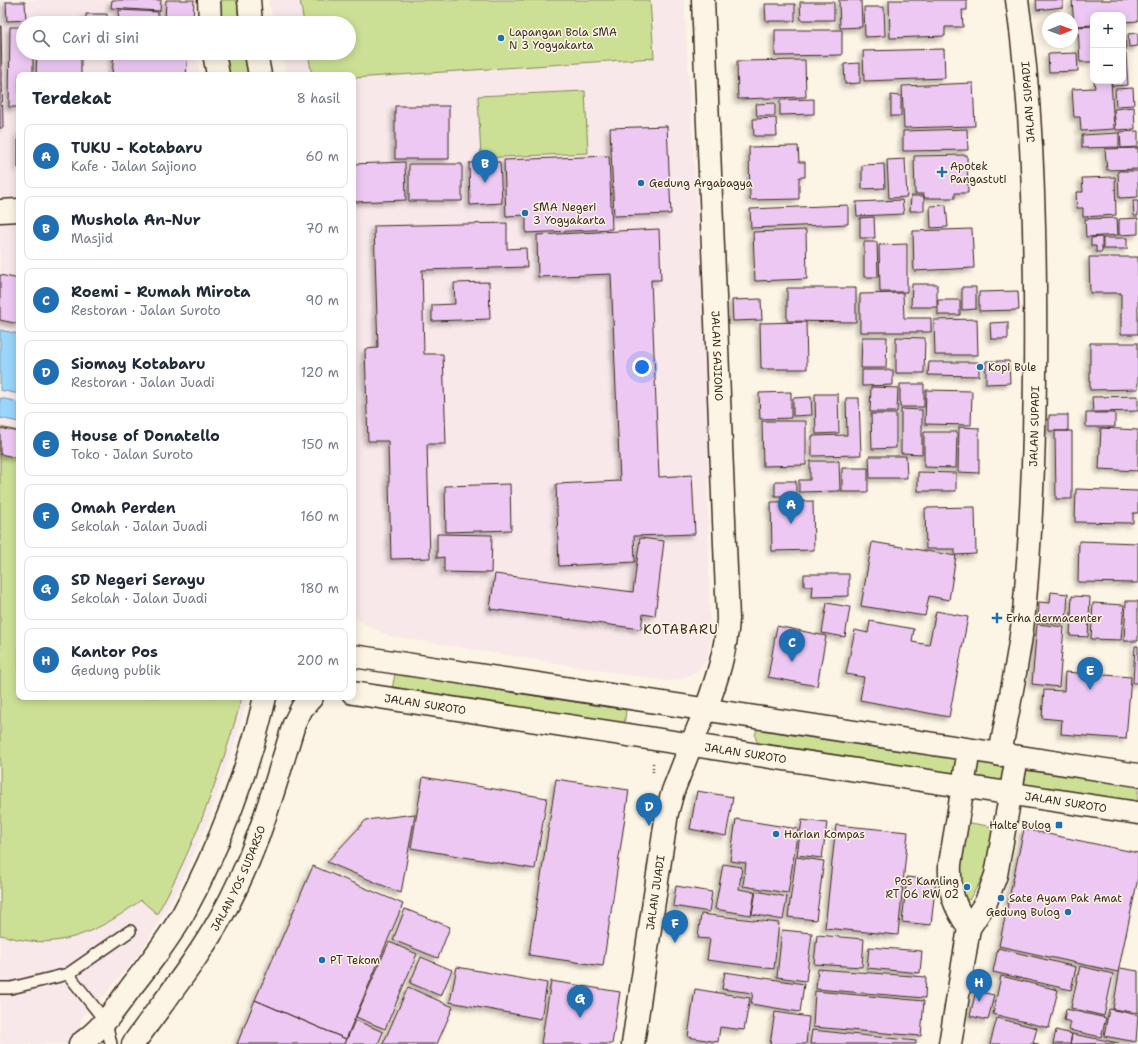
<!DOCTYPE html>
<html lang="id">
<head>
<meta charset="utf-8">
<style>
	body { margin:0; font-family:"Shantell Sans",sans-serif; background:#f2f2f3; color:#1f2937 }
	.controls { position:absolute; right:12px; top:12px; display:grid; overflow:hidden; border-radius:8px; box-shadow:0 2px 10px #0003 }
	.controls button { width:36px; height:36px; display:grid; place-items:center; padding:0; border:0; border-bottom:1px solid #e0e1e3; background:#fff; color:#1f2937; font:20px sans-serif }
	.compass { position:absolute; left:1042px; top:12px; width:36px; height:36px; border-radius:50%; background:#fff; box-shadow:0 2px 10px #0003; rotate:89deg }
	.you { position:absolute; left:642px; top:367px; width:14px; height:14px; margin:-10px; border:3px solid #fff; border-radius:50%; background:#1a73e8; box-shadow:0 0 0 6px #1a73e833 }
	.badge { display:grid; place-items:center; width:26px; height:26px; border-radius:50%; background:#1f6fb2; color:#fff; font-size:13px; font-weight:700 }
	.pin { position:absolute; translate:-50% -33px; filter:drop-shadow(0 1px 2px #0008) }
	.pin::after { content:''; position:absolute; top:21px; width:14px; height:12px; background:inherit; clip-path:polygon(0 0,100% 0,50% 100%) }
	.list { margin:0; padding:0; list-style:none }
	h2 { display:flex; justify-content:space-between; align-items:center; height:52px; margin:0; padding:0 16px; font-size:17px }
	h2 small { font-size:13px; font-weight:400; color:#747a83 }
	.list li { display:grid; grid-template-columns:26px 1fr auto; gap:12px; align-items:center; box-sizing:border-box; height:64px; margin:0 8px 8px; padding:0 8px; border:1px solid #e0e1e3; border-radius:8px }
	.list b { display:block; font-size:15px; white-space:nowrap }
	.list p { margin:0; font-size:13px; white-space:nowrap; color:#747a83 }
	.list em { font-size:13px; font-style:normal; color:#747a83 }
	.icon { flex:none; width:22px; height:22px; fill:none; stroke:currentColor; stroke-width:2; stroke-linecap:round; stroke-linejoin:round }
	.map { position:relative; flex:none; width:1138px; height:1044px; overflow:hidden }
	.search { position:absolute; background:#fff; box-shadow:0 2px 10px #0003; left:16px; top:16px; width:340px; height:44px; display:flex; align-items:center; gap:10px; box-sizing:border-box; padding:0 14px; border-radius:22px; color:#747a83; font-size:15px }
	.panel { position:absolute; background:#fff; box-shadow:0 2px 10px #0003; left:16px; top:72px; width:340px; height:628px; border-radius:8px }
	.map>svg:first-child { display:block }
	.built { fill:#f8e8e9 }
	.green { fill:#cce095; stroke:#84855a }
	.water { fill:#9ad6fb; stroke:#7491a3 }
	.building { fill:#edc8f3; stroke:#3b2a1e; filter:url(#shadow) }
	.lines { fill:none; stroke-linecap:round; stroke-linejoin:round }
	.service-casing { stroke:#3b2a1e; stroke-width:14 }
	.minor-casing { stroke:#3b2a1e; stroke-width:25 }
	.tertiary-casing { stroke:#3b2a1e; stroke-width:25 }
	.secondary-casing { stroke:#3b2a1e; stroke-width:25 }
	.path { stroke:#3b2a1e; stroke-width:2.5; stroke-dasharray:1 3; stroke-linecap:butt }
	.service { stroke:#fcf5e5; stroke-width:11 }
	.minor { stroke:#fcf5e5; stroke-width:22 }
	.tertiary { stroke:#fcf5e5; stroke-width:22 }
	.secondary { stroke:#fcf5e5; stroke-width:22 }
	.poi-dot { fill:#1f6fb2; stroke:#fcf5e5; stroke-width:1.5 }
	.labels { text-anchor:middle; stroke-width:3; stroke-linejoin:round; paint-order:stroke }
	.poi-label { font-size:11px; fill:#3b2a1e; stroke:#fcf5e5; text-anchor:start }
	.street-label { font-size:11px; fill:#3b2a1e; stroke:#fcf5e5 }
	.quarter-label { font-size:13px; letter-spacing:1px; fill:#3b2a1e; stroke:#fcf5e5 }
</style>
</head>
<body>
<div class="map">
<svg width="1138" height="1044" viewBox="0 0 1138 1044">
	<defs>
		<filter id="shadow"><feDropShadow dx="-3.5" dy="3.5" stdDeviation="2" flood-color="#0004"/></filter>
	</defs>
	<rect width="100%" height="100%" fill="#fcf5e5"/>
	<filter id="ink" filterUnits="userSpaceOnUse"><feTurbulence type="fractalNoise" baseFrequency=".025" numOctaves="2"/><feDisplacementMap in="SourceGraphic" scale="8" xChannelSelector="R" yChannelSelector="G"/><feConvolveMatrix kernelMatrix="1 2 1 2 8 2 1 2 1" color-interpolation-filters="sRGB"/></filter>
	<g filter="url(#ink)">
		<path class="built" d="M0 0H191L194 23H23V53H197L199 75H19V697H248L234 745 209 819 177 891 141 952 99 1001 83 1015 76 1044H0Z
			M268 0H684L706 351 710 641 707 659 697 671 682 679 666 681 390 636 371 628 353 616V75H287L281 53H349V23H274Z"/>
		<path class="green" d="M219 0H237L239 23H220Z
			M300 0H650L654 58 353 78V75H312L308 53H349V23H304Z
			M224 53H244L248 75H229Z
			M585 91 588 153 481 158 478 96Z
			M0 427 19 431V697H242C221 772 195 846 157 914L141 900C110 924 71 946 30 941 20 940 10 937 0 935Z
			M395 674 626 710 624 726 392 689Z
			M762 726 1138 785V803L759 744C753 737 754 731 762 726Z
			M964 822 995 827 984 875 969 900 964 899 957 871Z"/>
		<path class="water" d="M0 330 19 334V394L0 390Z
			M0 398 19 402V422L0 418Z"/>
		<path class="building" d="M112 0H161L160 11 111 8Z
			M166 0H194L193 23H165Z
			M839 0H861L862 27 840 28Z
			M889 0H967V10H962L963 27H945V36L890 38Z
			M1036 0H1063V7L1037 10Z
			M1072 0H1138V21L1123 22V15H1093V25L1074 26Z
			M6 2H25L26 20 7 21Z
			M800 2H834V20H801Z
			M765 4H795V21H766Z
			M864 7H884L885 36 865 37Z
			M119 10 158 12V23H118Z
			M86 14H107V23H86Z
			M37 22 81 23H37Z
			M1124 23 1126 50H1123V24Z
			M0 26H1L3 128H0Z
			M1093 26V62H1080L1078 27Z
			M10 27H23V53H33V75H19V107H9Z
			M775 30H842V55L775 56Z
			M1138 33V46L1129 47 1128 34Z
			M944 49 945 78 864 81 863 51Z
			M37 53H81V75H36Z
			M114 53H188L186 75H112Z
			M1077 53 1078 71 1049 72 1048 54Z
			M1123 54H1126L1128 85 1112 86 1111 81H1123Z
			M805 60 806 97 738 99 737 61Z
			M860 63V83L845 84 844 64Z
			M1094 81H1111L1114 129 1081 131 1080 117H1074L1072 89 1095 88Z
			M973 83 975 126 904 128 902 86Z
			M1133 88 1134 105 1116 106 1115 89Z
			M891 95 901 96V116H891Z
			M814 99V114L780 115V100Z
			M775 103V116H757L756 104Z
			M395 106H449V159H395Z
			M1134 107 1135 129 1116 130 1114 109Z
			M776 118 777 136H754L753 119Z
			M667 126 671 214 614 216 610 128Z
			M967 129 968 150 903 151V131Z
			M1138 131V147L1121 148 1120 132Z
			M18 133H19V168H18Z
			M1119 133V147L1082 148V135Z
			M798 146 799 162H805V177H799V199L750 200 749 147Z
			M1138 148V169L1107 170 1105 149Z
			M967 155 968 193H955V198H924V194H915L914 156Z
			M609 156 612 229 526 233V215L506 216 504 160Z
			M905 159 907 197 889 198 887 160Z
			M405 162 406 200 353 202V164Z
			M500 162 502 203 470 205 469 163Z
			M409 164H462V201H409Z
			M884 164 885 188 862 189V165Z
			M1118 171H1138V197L1119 198Z
			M1115 177 1116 215 1083 217V208H1077L1076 192H1083L1082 178Z
			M911 196H924V211H910Z
			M902 200 904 214 857 216 856 202Z
			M1133 201H1138V216H1134Z
			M848 205V224L751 228 750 209Z
			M946 205 948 227 931 228 930 206Z
			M874 217 875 238H860V218Z
			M1117 218 1118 235 1086 237 1085 219Z
			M1138 218V234L1119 235V219Z
			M507 223V249L526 248 527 267 422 270 424 354H443L446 444H427L430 558 391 559 388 441H368L365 349 378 348 374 226Z
			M659 229 661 280H651L659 477 692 475 695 534 634 536 635 562 559 566 556 484 620 481 611 274 538 277 537 235Z
			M972 229 974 268 914 271 913 231Z
			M806 230 807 279 755 281 753 232Z
			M1102 237V252H1096V246H1091V238Z
			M1103 238H1127V249H1103Z
			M864 242H877L878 277H864Z
			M907 244V292H880L879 245Z
			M1089 257H1138V334H1121V293H1090Z
			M0 275 19 279V324L0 320Z
			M489 282 490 319 432 321V305L455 304 454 283Z
			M912 284H937V307H911Z
			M962 287H976V309L962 310Z
			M787 288H856V322L787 321Z
			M1018 291 1019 310 979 311V292Z
			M903 293 904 318H931V332H860V294Z
			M761 299 762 320 733 321 732 300Z
			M938 300H960V315H938Z
			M977 319 978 355H935L934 320Z
			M806 322 807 369H761L760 323Z
			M1008 322V339H991L990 323Z
			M862 337H887L886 368H861Z
			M896 337 925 338 924 373H896Z
			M1090 343H1138V389L1090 390Z
			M986 361H1009L1010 383 986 384Z
			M929 362H979V376L928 375Z
			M862 370H893V385L862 386Z
			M900 384H924V407H900Z
			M871 387 898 388 897 412H870Z
			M926 390 972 391 971 425 925 424Z
			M791 392V418L760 419 759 393Z
			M815 394H838L839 433 816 434Z
			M1138 396V411L1093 412 1092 397Z
			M811 397 812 415 793 416V398Z
			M846 398H859L861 455 812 456V436L847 435Z
			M901 409 922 410V454L901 453Z
			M1086 413H1115V427H1086Z
			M871 414H896V448L872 449Z
			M1049 415H1068V431H1049Z
			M762 421H806V465L763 466Z
			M959 427 979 428V473L958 472Z
			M0 428 19 432V458L0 454Z
			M1101 428 1138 430V471L1099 469Z
			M1055 431H1072V499H1056Z
			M924 432H957L956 468 924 467Z
			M869 456H906L907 478H870Z
			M810 461H839L840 491 799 492V480H810Z
			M842 468H868V492H842Z
			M918 472 956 473V491H918Z
			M775 481H796V496H775Z
			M510 484 511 530 446 532 445 486Z
			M1076 489 1138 491V513H1133V523L1075 522Z
			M813 501 814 550 772 551 771 502Z
			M975 507 976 554 955 555V549H926L925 508Z
			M437 534 492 535 491 573 444 572V557L437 558Z
			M640 538 664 541 655 616 643 614 641 629 490 609 495 574 633 592Z
			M1079 541 1138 543V583L1078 582Z
			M872 542 956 556 949 600 929 596 925 616 861 606Z
			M804 574H849V596L812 597 813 586H804Z
			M1051 592 1068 594 1066 624 1038 622 1039 602 1050 603Z
			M1072 596 1090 597 1088 637 1070 636Z
			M1126 601H1138V641H1124Z
			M827 603 850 607 845 637 822 633Z
			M1093 603 1124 605 1121 640 1091 639Z
			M936 611 968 617 949 717 860 700 864 677 846 674 855 630 868 633 870 621 914 629 912 642 929 645Z
			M1037 624 1064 627 1059 687 1032 684Z
			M777 626 826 636 817 686 768 677Z
			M1135 646H1138V683H1133Z
			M1065 672 1131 677 1126 739 1061 734 1062 720 1042 718 1044 690 1064 691Z
			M423 777 547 798 535 869 411 848Z
			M556 779 629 790 603 966 529 955Z
			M697 791 733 797 726 836 690 829Z
			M415 814 401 893 327 862 366 820Z
			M736 819 798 829 788 893 743 886 746 863 730 861Z
			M802 820 827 823 822 858 797 855Z
			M836 825 908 832 898 935 825 928Z
			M1024 829 1138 853V878L1118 972 999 946Z
			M796 857 824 861 816 920 788 917Z
			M723 864 742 867 739 889 755 892 751 915 715 909Z
			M313 866 403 904 346 1039 255 1000Z
			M907 877 936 880 931 925 902 922Z
			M676 886 712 892 709 912 673 906Z
			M756 891 787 897 783 920 752 914Z
			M405 909 450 927 438 958 393 940Z
			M701 914 779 923 774 969 707 960 710 939 698 938Z
			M782 930 812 933 806 981 777 977Z
			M817 935 864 939 862 967 814 964Z
			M389 942 417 954 385 1029 356 1017Z
			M869 947 922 951 920 973 867 968Z
			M998 948 1076 967 1071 990 993 972Z
			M421 957 452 970 441 996 410 983Z
			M1080 966 1113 974 1104 1016 1071 1008Z
			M457 967 547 983 541 1019 450 1002Z
			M1120 968 1138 971V1013L1113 1009Z
			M818 969 926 977 925 998 816 989Z
			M725 972 804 984 800 1012 751 1004 753 993 722 989Z
			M1001 976 1058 990 1049 1028 993 1014Z
			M551 981 620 992 612 1044H541Z
			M408 987 453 1007 437 1044H383Z
			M695 989 750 998 744 1030 720 1027 718 1042 688 1037Z
			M815 991 924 1001 921 1036 813 1027Z
			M976 991 994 995 988 1020 970 1016Z
			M255 1000 346 1039 344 1044H237Z
			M1066 1009 1106 1018 1101 1037 1069 1030 1071 1022 1064 1020Z
			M1109 1009 1138 1015 1136 1042 1104 1036Z
			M775 1012 809 1017 806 1044H770Z
			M997 1018 1037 1028 1033 1043 1039 1044H990Z
			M355 1020 383 1032 378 1044H345Z
			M812 1030 916 1041V1044H810Z
			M1056 1030 1072 1034 1070 1044H1053Z
			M1072 1034 1119 1043 1070 1044Z"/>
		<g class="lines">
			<g class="service-casing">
				<path id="service" d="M68 974 106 1022 111 1044
					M0 988H11L68 974 130 931"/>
			</g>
			<g class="minor-casing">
				<g id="minor">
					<path id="s1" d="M703 0 728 619C726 651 717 679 706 709"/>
					<path id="s2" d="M1000 755C1008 708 1019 660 1024 612 1034 504 1036 397 1035 289 1034 192 1031 96 1017 0"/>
					<path d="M969 928C953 905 949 891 950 864L969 750"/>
					<path id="s3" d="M633 1044 667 813 673 791 691 745"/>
					<path d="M950 1044 969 928 986 902 996 875 1017 757"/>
				</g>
			</g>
			<g class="tertiary-casing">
				<path id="tertiary" d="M209 0 210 23
					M249 0 251 23
					M214 53 218 75
					M256 53 260 75
					M691 745 706 709"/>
			</g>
			<g class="secondary-casing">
				<g id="secondary">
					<path d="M0 211 19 210"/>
					<path d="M353 656 1138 775"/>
					<path id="s4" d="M353 693 1138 813"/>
					<path d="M80 1044C102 1029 116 1008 132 986 150 963 168 940 183 914 218 850 249 769 265 697"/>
					<path id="s5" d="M133 1044C163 1002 196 962 221 917 255 858 274 789 294 724L302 708 312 697"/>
				</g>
			</g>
			<path class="path" d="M653 763V774"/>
			<use href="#service" class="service"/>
			<use href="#minor" class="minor"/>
			<use href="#tertiary" class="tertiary"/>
			<use href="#secondary" class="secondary"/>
		</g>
	</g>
	<g class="poi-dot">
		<circle cx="501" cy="38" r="4"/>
		<path d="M940 166h4v4h4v4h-4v4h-4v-4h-4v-4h4z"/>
		<circle cx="641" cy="183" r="4"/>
		<circle cx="525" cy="213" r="4"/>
		<circle cx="980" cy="367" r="4"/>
		<path d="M995 612h4v4h4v4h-4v4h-4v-4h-4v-4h4z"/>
		<rect x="1055" y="821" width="8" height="8" rx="2"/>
		<circle cx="776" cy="834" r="4"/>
		<circle cx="967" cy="887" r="4"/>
		<circle cx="1001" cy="898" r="4"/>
		<circle cx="1068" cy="912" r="4"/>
		<circle cx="322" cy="960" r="4"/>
	</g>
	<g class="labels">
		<g class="poi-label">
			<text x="509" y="36">Lapangan Bola SMA<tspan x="509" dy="13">N 3 Yogyakarta</tspan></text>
			<text x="950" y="170">Apotek<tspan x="950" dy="13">Pangastuti</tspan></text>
			<text x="649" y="187">Gedung Argabagya</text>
			<text x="533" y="211">SMA Negeri<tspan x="533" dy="13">3 Yogyakarta</tspan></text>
			<text x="988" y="371">Kopi Bule</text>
			<text x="1006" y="622">Erha dermacenter</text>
			<text x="1051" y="829" text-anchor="end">Halte Bulog</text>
			<text x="784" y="838">Harian Kompas</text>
			<text x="959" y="885" text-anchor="end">Pos Kamling<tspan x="959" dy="13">RT 06 RW 02</tspan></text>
			<text x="1009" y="902">Sate Ayam Pak Amat</text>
			<text x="1060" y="916" text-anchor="end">Gedung Bulog</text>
			<text x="330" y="964">PT Tekom</text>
		</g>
		<g class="street-label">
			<text transform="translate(1028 102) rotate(-94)" y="4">JALAN SUPADI</text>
			<text dy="4" stroke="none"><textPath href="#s1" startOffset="356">JALAN SAJIONO</textPath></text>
			<text dy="4" stroke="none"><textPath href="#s2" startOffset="331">JALAN SUPADI</textPath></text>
			<text dy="4" stroke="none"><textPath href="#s4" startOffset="73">JALAN SUROTO</textPath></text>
			<text dy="4" stroke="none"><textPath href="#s4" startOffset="397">JALAN SUROTO</textPath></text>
			<text dy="4" stroke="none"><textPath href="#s4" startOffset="721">JALAN SUROTO</textPath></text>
			<text dy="4" stroke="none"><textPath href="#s5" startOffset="197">JALAN YOS SUDARSO</textPath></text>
			<text dy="4" stroke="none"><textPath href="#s3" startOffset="153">JALAN JUADI</textPath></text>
		</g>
		<g class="quarter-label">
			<text x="681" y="634">KOTABARU</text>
		</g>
	</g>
</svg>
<div class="controls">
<button>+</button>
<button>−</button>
</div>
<svg class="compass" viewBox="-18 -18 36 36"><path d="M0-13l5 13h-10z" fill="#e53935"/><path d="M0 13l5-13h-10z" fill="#747a83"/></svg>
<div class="you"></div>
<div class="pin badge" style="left:791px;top:524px">A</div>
<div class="pin badge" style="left:485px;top:183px">B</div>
<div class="pin badge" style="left:792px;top:662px">C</div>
<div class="pin badge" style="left:649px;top:826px">D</div>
<div class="pin badge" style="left:1090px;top:690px">E</div>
<div class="pin badge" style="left:675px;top:943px">F</div>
<div class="pin badge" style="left:580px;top:1018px">G</div>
<div class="pin badge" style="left:979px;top:1002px">H</div>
<div class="search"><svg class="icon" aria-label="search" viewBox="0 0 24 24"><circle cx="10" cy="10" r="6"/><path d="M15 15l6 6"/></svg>Cari di sini</div>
<section class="panel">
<h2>Terdekat<small>8 hasil</small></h2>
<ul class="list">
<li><span class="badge">A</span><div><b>TUKU - Kotabaru</b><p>Kafe · Jalan Sajiono</p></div><em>60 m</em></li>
<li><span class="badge">B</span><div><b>Mushola An-Nur</b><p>Masjid</p></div><em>70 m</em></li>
<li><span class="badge">C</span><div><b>Roemi - Rumah Mirota</b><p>Restoran · Jalan Suroto</p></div><em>90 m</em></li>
<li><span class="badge">D</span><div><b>Siomay Kotabaru</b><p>Restoran · Jalan Juadi</p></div><em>120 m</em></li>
<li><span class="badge">E</span><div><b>House of Donatello</b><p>Toko · Jalan Suroto</p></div><em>150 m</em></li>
<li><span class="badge">F</span><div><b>Omah Perden</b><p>Sekolah · Jalan Juadi</p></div><em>160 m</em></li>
<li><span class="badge">G</span><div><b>SD Negeri Serayu</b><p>Sekolah · Jalan Juadi</p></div><em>180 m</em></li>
<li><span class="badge">H</span><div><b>Kantor Pos</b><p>Gedung publik</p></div><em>200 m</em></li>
</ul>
</section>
</div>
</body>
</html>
